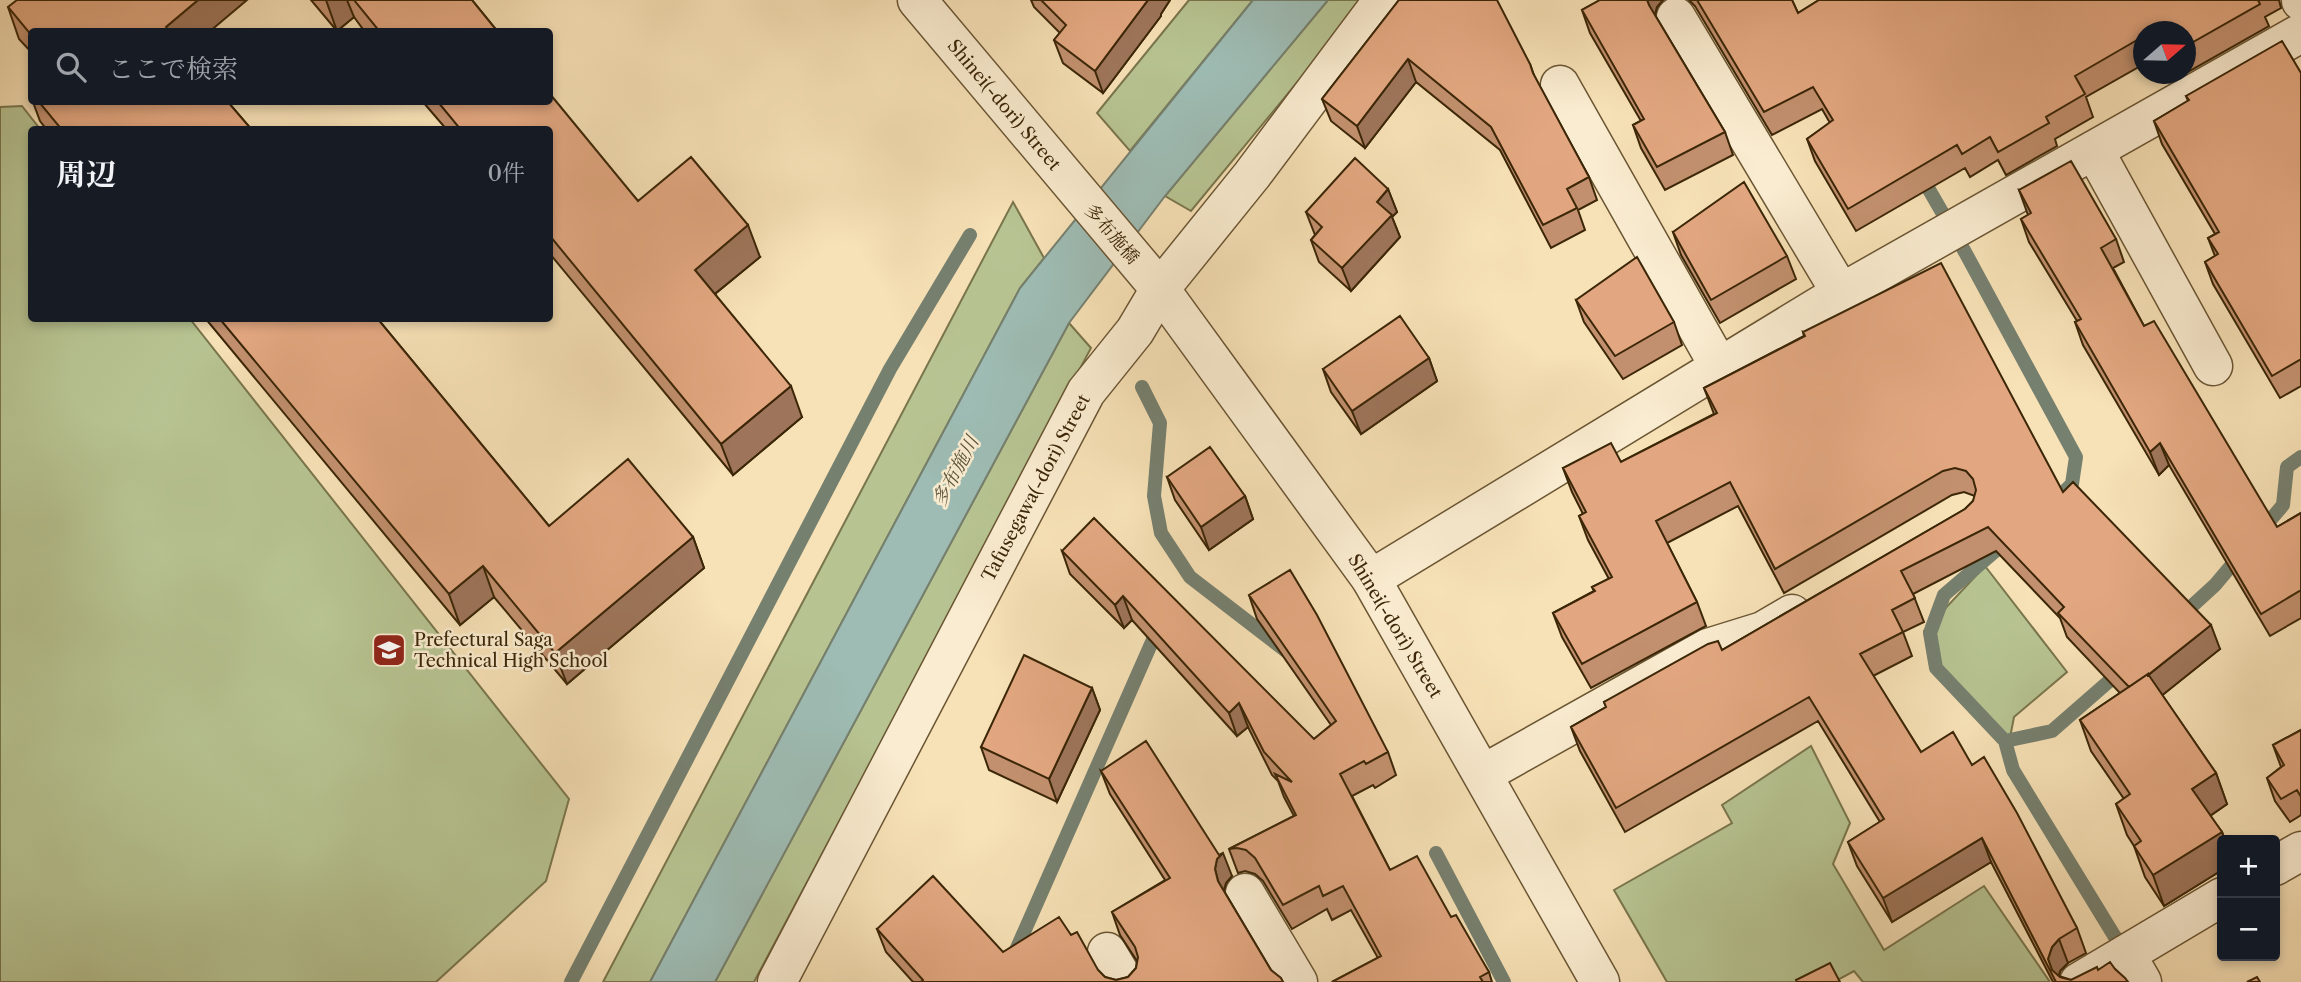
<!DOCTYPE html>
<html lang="ja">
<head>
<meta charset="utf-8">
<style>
	body { margin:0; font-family:"Libre Caslon Text","Noto Serif JP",serif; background:#20242c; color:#f1f3f6 }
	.controls { position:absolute; right:21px; bottom:21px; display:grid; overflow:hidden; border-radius:7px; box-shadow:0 4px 10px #0003 }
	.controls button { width:63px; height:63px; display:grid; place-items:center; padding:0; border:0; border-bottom:2px solid #363941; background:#171b24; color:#f1f3f6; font:35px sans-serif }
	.compass { position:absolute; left:2133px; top:21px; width:63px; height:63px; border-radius:50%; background:#171b24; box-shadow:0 4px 10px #0003; rotate:70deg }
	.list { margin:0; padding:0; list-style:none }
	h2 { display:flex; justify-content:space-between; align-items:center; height:91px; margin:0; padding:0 28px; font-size:30px }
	h2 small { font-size:23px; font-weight:400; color:#9ea1a6 }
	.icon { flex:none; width:38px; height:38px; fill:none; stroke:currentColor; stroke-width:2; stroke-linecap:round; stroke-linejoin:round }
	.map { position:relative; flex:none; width:2301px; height:982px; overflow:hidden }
	.search { position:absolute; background:#171b24; box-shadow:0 4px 10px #0003; left:28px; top:28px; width:525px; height:77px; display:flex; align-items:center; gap:18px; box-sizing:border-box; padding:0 24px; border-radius:7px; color:#9ea1a6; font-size:26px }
	.panel { position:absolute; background:#171b24; box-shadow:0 4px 10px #0003; left:28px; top:126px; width:525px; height:196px; border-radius:7px }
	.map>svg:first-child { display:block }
	.green { fill:#b7c492; stroke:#79754c; stroke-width:2 }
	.water { fill:#9ebcb4; stroke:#76806f; stroke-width:2 }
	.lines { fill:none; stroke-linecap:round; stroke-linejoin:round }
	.stream { stroke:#76806f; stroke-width:14 }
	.minor-casing { stroke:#6a5533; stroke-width:41 }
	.tertiary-casing { stroke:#6a5533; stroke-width:41 }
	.minor { stroke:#faecd0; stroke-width:38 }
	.tertiary { stroke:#faecd0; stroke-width:38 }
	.wall { fill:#c2906e; stroke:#3b2607; stroke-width:2 }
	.shaded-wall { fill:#9e755a; stroke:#3b2607; stroke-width:2 }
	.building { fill:#e2a780; stroke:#3b2607; stroke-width:2 }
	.labels { text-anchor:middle; stroke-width:5; stroke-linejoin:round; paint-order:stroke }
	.street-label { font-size:18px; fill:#3b2607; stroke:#faecd0 }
	.poi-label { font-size:18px; fill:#3b2607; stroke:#faecd0; text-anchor:start }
	.water-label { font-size:19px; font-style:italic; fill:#59533b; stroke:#faecd0 }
</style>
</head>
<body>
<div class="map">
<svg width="2301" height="982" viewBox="0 0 2301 982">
	<rect width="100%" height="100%" fill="#f7e1b6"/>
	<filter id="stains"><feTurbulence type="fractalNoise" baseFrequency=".00286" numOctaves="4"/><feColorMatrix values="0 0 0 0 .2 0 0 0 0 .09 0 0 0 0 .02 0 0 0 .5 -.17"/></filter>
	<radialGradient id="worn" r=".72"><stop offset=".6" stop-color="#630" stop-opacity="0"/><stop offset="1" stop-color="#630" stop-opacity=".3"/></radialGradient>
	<path class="green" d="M1189 0H1253L1130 151 1097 113Z
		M1328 0H1365L1191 211 1165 196Z
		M22 106 40 129 32 130V318L190 319 569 799 546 881 436 982H0V107Z
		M1013 202 1044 258 1020 288 650 982H603Z
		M1069 323 1091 348 754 982H715Z
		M1985 566 2067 672 2014 717 2008 748 1932 667 1924 631Z
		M1811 746 1850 823 1833 864 1884 950 1984 886 2050 982H1863L1854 971 1834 982H1667L1614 890 1732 823 1722 805Z"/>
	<path class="water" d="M1253 0H1328L1165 196 1069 323 715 982H650L1020 288Z"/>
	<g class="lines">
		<path class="stream" d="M1920 174 1965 252 2076 457 2072 484 2062 494
			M1142 387 1160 423 1154 496 1161 533 1190 577 1286 651
			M2261 531 2283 505 2287 467 2301 457
			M2007 541 1944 595 1930 633 1936 668 2005 741 2013 770 2115 937 2129 950
			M2180 617 2215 585 2241 554
			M2005 741 2052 731 2123 669
			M1436 853 1504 982
			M571 982 890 369 970 235
			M1002 982 1159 626"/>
		<g class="minor-casing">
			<path id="minor" d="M2301 0V1
				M1676 17 1841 293
				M1560 85 1720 368
				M2094 150 2213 366
				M1371 579 1841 293 2301 33
				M1483 774 1708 648 1763 631 1792 614
				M2275 866 2301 851
				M1245 893 1298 982
				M1107 952 1125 982
				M2126 954 2142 982
				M777 982 1086 392 1135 331 1160 289 1252 175 1383 0
				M2079 982 2222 897"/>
		</g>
		<g class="tertiary-casing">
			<path id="tertiary" d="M917 0 1160 289 1371 579 1600 982"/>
		</g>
		<use href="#minor" class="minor"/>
		<use href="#tertiary" class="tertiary"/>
	</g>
	<path class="wall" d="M311 0H472L498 32H365L354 17 337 31Z
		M1031 0H1170L1161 14V16L1103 93 1063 63 1054 40 1060 33 1034 7Z
		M1399 0 1530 64 1535 78 1589 177 1597 200 1578 210 1585 230 1551 248 1500 150 1416 82 1365 148 1331 121 1322 99Z
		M1600 0H1663L1657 7 1655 15 1725 132 1733 155 1665 190 1641 148 1633 125 1641 121 1590 33 1582 10Z
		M1689 0H1792L1798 13 1819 0H2279L2281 8 2265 17 2269 26 2186 73V32H2144V64L2086 97 2093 117 2055 139 2057 146 2006 175 1998 160 1970 177 1965 168 1856 231 1815 161 1807 139 1830 123 1822 109 1772 135 1695 6Z
		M8 7 32 32V53L19 39Z
		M2301 73V386L2280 398 2213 284 2205 262 2215 256 2208 238 2215 234 2162 144 2154 121 2188 101 2186 96Z
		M2168 74H2185L2173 80Z
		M33 102H228L252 130H47L40 121Z
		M423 102H550L638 201 760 257 715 294 802 417 733 475 550 254V130H447Z
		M1388 189 1397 212 1392 217 1400 237 1351 291 1319 262 1311 240 1315 235 1306 212Z
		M2019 190 2116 239 2124 262 2113 268 2144 326 2277 527 2301 513V618L2270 636 2169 465 2159 475 2083 345 2075 322 2077 321 2029 242 2021 219 2028 215Z
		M1673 232 1787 256 1796 279 1720 323 1681 255Z
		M1576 300 1674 322 1682 345 1623 379 1584 322Z
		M205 318H377L549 526 693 537 704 568 567 684 494 597 460 625Z
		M1803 332 2063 492 2220 649 2162 695 2216 773 2227 804 2210 816 2222 832 2225 840H2222V870L2164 906 2145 877 2134 846 2127 835 2116 804 2124 799 2091 751 2080 720 2120 693 2067 637 2060 618 1996 551 1913 594 1924 622 1903 632 1912 656 1873 676 1921 752 1972 765 2077 928 2086 953 2068 963 2060 971 2059 976 2071 980 2098 970 2115 969 2128 982H2053L1991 862 1892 922 1857 866 1848 842 1880 822 1818 721 1625 832 1580 751 1571 727 1606 707 1604 702 1722 650 1965 509 1973 501 1975 496 1964 492 1952 495 1784 593 1738 506 1667 543 1697 602 1706 626 1591 688 1562 637 1553 613 1594 591 1592 587 1609 579 1588 540 1579 516 1583 514 1572 492 1563 468 1621 462 1714 414 1704 388 1804 336Z
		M1429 358 1437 381 1361 434 1331 392 1323 369Z
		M1167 477 1245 496 1253 519 1209 550 1175 500Z
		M1062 551 1314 739 1331 725 1257 619 1249 595 1388 752 1396 775 1375 788 1373 785 1352 796 1390 870 1451 917 1489 972 1492 982H1332L1378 958 1351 910 1332 920 1327 909 1292 929 1263 881 1255 874 1245 871 1238 873 1229 849 1294 816 1284 797 1278 781 1272 775 1248 727 1237 736 1132 620 1124 628 1070 574Z
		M1092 688 1100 710 1057 802 989 770 981 747Z
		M2301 730V815L2290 822 2275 801 2267 778 2281 767 2273 745Z
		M1101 771 1232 876 1226 883 1224 891 1271 970 1283 982H913L886 952 877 929 1003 952 1071 935 1098 970 1105 977 1116 980 1128 977 1136 968 1137 961 1120 935 1112 912 1165 880 1110 794Z"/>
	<path class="shaded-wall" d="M198 0H247L209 32H167L166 27Z
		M326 0H347L354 17 337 31Z
		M1148 0H1170L1161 14V16L1103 93 1095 71Z
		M1647 0H1663L1657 7 1654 18Z
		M1408 59 1416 82 1365 148 1357 126Z
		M1388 189 1397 212 1392 217 1400 237 1351 291 1342 268 1377 202Z
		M748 225 760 257 706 301 695 270Z
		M1429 358 1437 381 1361 434 1352 411Z
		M791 386 802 417 733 475 721 444Z
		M2160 443 2169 465 2159 475 2150 452Z
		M1245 496 1253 519 1209 550 1201 527Z
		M693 537 704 568 567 684 555 653Z
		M483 566 494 597 460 625 449 594Z
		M1123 596 1132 620 1124 628 1115 605Z
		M2211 625 2220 649 2140 713 2131 689Z
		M1092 688 1100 710 1057 802 1049 779Z
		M1239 703 1248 727 1237 736 1229 713Z
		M2216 773 2227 804 2204 820 2192 789Z
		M2222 832 2225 840H2222V870L2164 906 2153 875Z
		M1982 838 1991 862 1892 922 1883 898Z
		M1223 853 1232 876 1226 883 1223 893 1218 881 1215 869 1217 859Z
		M2059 939 2068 963 2060 971 2057 982H2056L2048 959 2052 947Z"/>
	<path class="building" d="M17 0H198L166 27 170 32H32V36L8 7Z
		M354 0H472L498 32H380Z
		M1041 0H1148L1095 71 1054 40 1066 25Z
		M1399 0H1497L1530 64 1533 73 1589 177 1567 189 1577 208 1543 225 1491 127 1408 59 1357 126 1322 99Z
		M1600 0H1647L1649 5 1725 132 1657 167 1633 125 1644 119 1582 10Z
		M1697 0H1792L1798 13 1819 0H2258L2260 4 2186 46V32H2144V36L2075 76 2085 94 2046 117 2049 123 1998 152 1990 137 1962 154 1957 145 1848 209 1807 139 1833 120 1813 87 1764 112Z
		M2282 41 2301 73V359L2272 376 2205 262 2218 254 2208 238 2219 232 2154 121 2189 100 2186 96Z
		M550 94 638 201 691 157 748 225 695 270 791 386 721 444 550 236V130H461L438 102H550Z
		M39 102H228L252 130H62Z
		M1355 158 1388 189 1377 202 1392 215 1342 268 1311 240 1322 227 1306 212Z
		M2071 161 2116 239 2101 248 2144 326 2154 321 2277 527 2301 513V590L2261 614 2160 443 2150 452 2075 322 2081 319 2021 219 2031 213 2019 190Z
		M1744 182 1787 256 1711 300 1673 232Z
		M1637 257 1674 322 1615 356 1576 300Z
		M1941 263 2063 492 2073 482 2211 625 2148 675V674L2129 687 2058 613 2064 607 1988 527 1901 571 1915 598 1892 610 1903 632 1860 654 1921 752 1953 732 1972 765 1984 757 2017 813 2077 928 2059 939 2052 947 2048 959 2052 970 2060 977 2071 980 2097 967 2098 970 2110 962 2115 969 2125 978 2128 982H2056L1982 838 1883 898 1848 842 1884 819 1809 697 1616 808 1571 727 1606 707 1604 702 1708 644 1718 641 1722 650 1965 509 1973 501 1976 490 1973 479 1966 471 1955 468 1943 471 1775 569 1730 482 1656 521 1697 602 1582 664 1553 613 1595 591 1592 587 1612 577 1579 516 1586 512 1563 468 1611 443 1621 462 1717 413 1704 388 1805 336 1803 332Z
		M1400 316 1429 358 1352 411 1323 369Z
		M219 318H377L549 526 628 459 693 537 555 653 483 566 449 594Z
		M1210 447 1245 496 1201 527 1167 477Z
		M1094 518 1314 739 1336 721 1249 595 1290 570 1317 615 1388 752 1366 764 1364 761 1340 774 1390 870 1417 856 1451 917 1456 915 1489 972 1480 977 1483 982H1332L1381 956 1343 886 1323 896 1319 886 1283 905 1255 858 1246 850 1237 848 1229 849 1296 815 1275 774 1292 782 1264 752 1239 703 1229 713 1123 596 1115 605 1062 551Z
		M1024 655 1092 688 1049 779 981 747Z
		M2148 674 2216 773 2192 789 2222 832 2153 875 2134 846 2141 841 2116 804 2130 794 2080 720Z
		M2301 730V797L2297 790 2281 799 2267 778 2284 765 2273 745Z
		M1146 741 1219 855 1223 853 1217 859 1215 869 1218 881 1271 970 1281 978 1283 982H921L923 980 877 929 933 876 1003 952 1059 917 1071 935 1077 932 1098 970 1105 977 1116 980 1128 977 1136 968 1138 957 1135 947 1112 912 1170 878 1101 771Z
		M1830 963 1840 982H1797L1796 980Z
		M2257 977 2260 982H2247Z"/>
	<defs>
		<g id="school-square" transform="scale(1.75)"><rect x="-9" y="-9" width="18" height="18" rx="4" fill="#8f2418" stroke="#faecd0"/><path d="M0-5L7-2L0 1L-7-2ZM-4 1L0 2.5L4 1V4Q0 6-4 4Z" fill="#fff"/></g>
	</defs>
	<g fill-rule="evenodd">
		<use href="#school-square" x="389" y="650"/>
	</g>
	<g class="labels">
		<g class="street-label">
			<text transform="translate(1004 105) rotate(50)" y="6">Shinei(-dori) Street</text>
			<text transform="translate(1112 234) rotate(49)" y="6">多布施橋</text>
			<text transform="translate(1036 488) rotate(-62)" y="6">Tafusegawa(-dori) Street</text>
			<text transform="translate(1395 626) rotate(59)" y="6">Shinei(-dori) Street</text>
		</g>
		<g class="poi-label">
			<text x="414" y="646">Prefectural Saga<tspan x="414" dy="21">Technical High School</tspan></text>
		</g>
		<g class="water-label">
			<text transform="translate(955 471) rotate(-62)" y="7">多布施川</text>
		</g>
	</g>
	<rect width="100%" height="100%" filter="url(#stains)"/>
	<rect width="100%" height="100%" fill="url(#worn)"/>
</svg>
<div class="controls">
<button>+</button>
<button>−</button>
</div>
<svg class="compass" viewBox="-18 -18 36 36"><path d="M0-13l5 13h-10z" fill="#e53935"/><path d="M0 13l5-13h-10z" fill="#9ea1a6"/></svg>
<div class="search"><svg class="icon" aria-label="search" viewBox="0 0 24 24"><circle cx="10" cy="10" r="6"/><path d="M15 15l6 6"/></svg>ここで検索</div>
<section class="panel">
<h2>周辺<small>0件</small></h2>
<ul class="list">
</ul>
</section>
</div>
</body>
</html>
